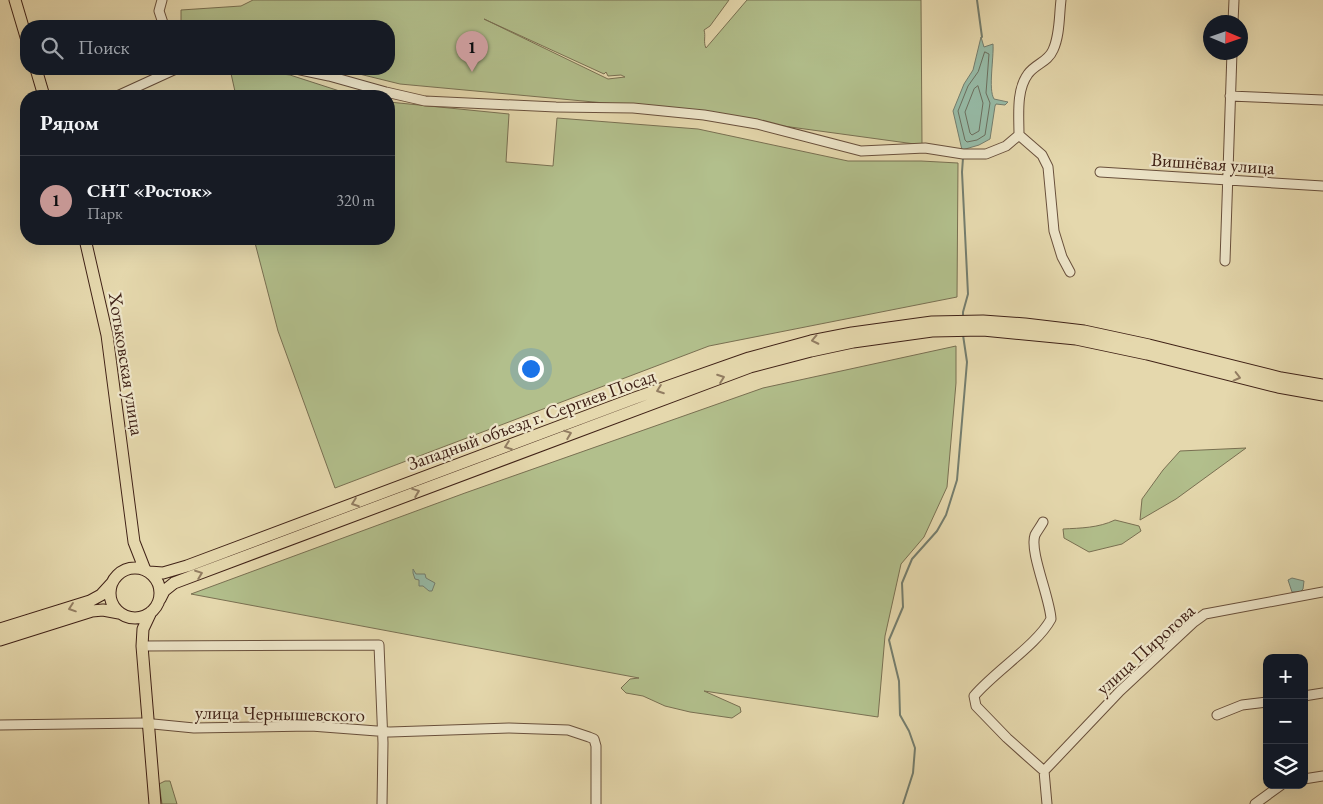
<!DOCTYPE html>
<html lang="ru">
<head>
<meta charset="utf-8">
<style>
	body { margin:0; font-family:"EB Garamond",serif; background:#20242c; color:#f1f3f6 }
	.controls { position:absolute; right:15px; bottom:15px; display:grid; overflow:hidden; border-radius:10px; box-shadow:0 5px 20px #0002 }
	.controls button { width:45px; height:45px; display:grid; place-items:center; padding:0; border:0; border-bottom:1px solid #363941; background:#171b24; color:#f1f3f6; font:25px sans-serif }
	.compass { position:absolute; left:1203px; top:15px; width:45px; height:45px; border-radius:50%; background:#171b24; box-shadow:0 5px 20px #0002; rotate:92deg }
	.you { position:absolute; left:530px; top:368px; width:18px; height:18px; margin:-12px; border:4px solid #fff; border-radius:50%; background:#1a73e8; box-shadow:0 0 0 8px #1a73e833 }
	.badge { display:grid; place-items:center; width:32px; height:32px; border-radius:50%; background:#c59692; color:#111; font-size:16px; font-weight:700 }
	.pin { position:absolute; translate:-50% -41px; filter:drop-shadow(0 1px 2px #0008) }
	.pin::after { content:''; position:absolute; top:26px; width:18px; height:15px; background:inherit; clip-path:polygon(0 0,100% 0,50% 100%) }
	.list { margin:0; padding:0; list-style:none }
	h2 { display:flex; justify-content:space-between; align-items:center; height:65px; margin:0; padding:0 20px; font-size:21px }
	h2 small { font-size:16px; font-weight:400; color:#9ea1a6 }
	.list li { display:grid; grid-template-columns:32px 1fr auto; gap:15px; align-items:center; box-sizing:border-box; height:90px; padding:0 20px; border-top:1px solid #363941 }
	.list b { display:block; font-size:19px; white-space:nowrap }
	.list p { margin:0; font-size:16px; white-space:nowrap; color:#9ea1a6 }
	.list em { font-size:16px; font-style:normal; color:#9ea1a6 }
	.icon { flex:none; width:28px; height:28px; fill:none; stroke:currentColor; stroke-width:2; stroke-linecap:round; stroke-linejoin:round }
	.map { position:relative; flex:none; width:1323px; height:804px; overflow:hidden }
	.search { position:absolute; background:#171b24; box-shadow:0 5px 20px #0002; left:20px; top:20px; width:375px; height:55px; display:flex; align-items:center; gap:12px; box-sizing:border-box; padding:0 18px; border-radius:20px; color:#9ea1a6; font-size:19px }
	.panel { position:absolute; background:#171b24; box-shadow:0 5px 20px #0002; left:20px; top:90px; width:375px; height:155px; border-radius:20px }
	.map>svg:first-child { display:block }
	.green { fill:#b2bf8c; stroke:#797052; fill-rule:evenodd }
	.water { fill:#96baa6; stroke:#747d6d }
	.lines { fill:none; stroke-linecap:round; stroke-linejoin:round }
	.shore { stroke:#6b6e5e; stroke-width:1 }
	.stream { stroke:#747d6d; stroke-width:2 }
	.minor-casing { stroke:#69503c; stroke-width:11 }
	.major-casing { stroke:#402217; stroke-width:13 }
	.minor { stroke:#eee6ca; stroke-width:9 }
	.major { stroke:#e5d8ad; stroke-width:11 }
	.oneway { stroke:#927d62 }
	.labels { text-anchor:middle; stroke-width:4.5; stroke-linejoin:round; paint-order:stroke }
	.street-label { font-size:19px; fill:#402217; stroke:#eee6ca }
</style>
</head>
<body>
<div class="map">
<svg width="1323" height="804" viewBox="0 0 1323 804">
	<rect width="100%" height="100%" fill="#e5d8ad"/>
	<filter id="stains"><feTurbulence type="fractalNoise" baseFrequency=".004" numOctaves="4"/><feColorMatrix values="0 0 0 0 .2 0 0 0 0 .09 0 0 0 0 .02 0 0 0 .5 -.17"/></filter>
	<radialGradient id="worn" r=".72"><stop offset=".6" stop-color="#630" stop-opacity="0"/><stop offset="1" stop-color="#630" stop-opacity=".3"/></radialGradient>
	<path class="green" d="M253 0H729L710 26 704 30C706 36 703 42 706 48L747 0H921L922 145 761 123 680 110 400 84 339 69H389V26H181V10L241 6ZM484 19 604 74 606 72 608 76 621 75 625 77 608 79Z
		M230 69H243L290 75 355 96H236Z
		M389 102 509 114 506 162 553 166 557 118 698 129 848 161H921L958 163 957 297 709 346 335 488 278 331 254 239H389Z
		M956 346V383L947 487 924 537 901 564 885 636 878 717 704 691 740 707 741 712 732 718 690 712 665 706 643 696 626 693 621 688 630 679 639 678 191 594 465 493 763 388Z
		M1246 448 1176 499 1140 520 1142 499 1163 470 1180 451Z
		M1115 520 1139 526 1141 531 1122 544 1089 552 1064 538 1063 529C1081 528 1098 528 1115 520Z
		M165 781H170L177 804H162L159 784Z"/>
	<path class="water" d="M981 37 984 47 993 44C994 58 988 89 994 99L1008 102 1005 105 996 104 995 106 990 139 979 145 962 150 953 111 964 84 973 70Z
		M413 569 416 574H425L426 578 435 583 432 591H429L423 586H419V580L415 579 413 573Z
		M1292 578 1304 581 1303 589 1300 592H1292L1288 580Z"/>
	<g class="lines">
		<path class="shore" d="M985 52 989 54 986 93 990 103 985 135 977 140 967 142 965 140 958 111 968 86 978 72Z
			M978 86 983 103 979 131 972 135 970 133 965 112 974 89Z"/>
		<path class="stream" d="M977 0 982 37
			M963 317V312L968 294 962 172 963 158
			M903 804 913 773 915 748 909 731 900 715 899 681 889 640 903 607 902 583 912 559 937 531 946 515 957 480 967 362 963 335"/>
		<g class="minor-casing">
			<path id="minor" d="M162 0 159 11 164 26
				M1233 22 1234 0
				M296 69 329 76 386 92 425 101 556 107 633 108 704 115 757 124 861 151 925 148 963 154H986L1006 146 1019 135C1019 116 1016 90 1028 74 1035 64 1048 62 1053 50 1060 35 1059 16 1061 0
				M117 96 176 69
				M1230 96 1323 100
				M1019 135 1042 155 1048 167 1054 231 1062 257 1070 272
				M1100 172 1323 186
				M1225 261 1232 52
				M1043 522C1041 526 1037 531 1035 535 1029 551 1050 598 1051 619 1037 645 995 671 974 696L976 706 1007 738 1044 771
				M142 646 379 645 383 743 382 804
				M1304 696 1323 693
				M1217 715 1242 705 1267 702
				M0 725 143 723 194 728 311 726 390 732 509 728 568 730 589 737 594 739 596 746V804
				M1044 771 1120 691 1194 622 1205 614 1323 592
				M1044 771 1047 804
				M1304 779 1323 776
				M1255 804 1281 785"/>
		</g>
		<g class="major-casing">
			<path id="major" d="M15 0 26 37
				M36 69 44 96
				M85 239 107 335 134 542 145 570
				M110 593a25 25 0 1 1 50 0a25 25 0 1 1-50 0Z
				M149 572 163 573 187 566 635 398 749 358 811 341 852 333 932 322 983 321 1025 324 1084 331 1149 345 1281 378 1323 385
				M160 599 164 591 174 583 750 367 811 351 853 342 932 331 983 330 1076 339 1147 354 1278 387 1323 395
				M151 612 143 629 142 646 155 804
				M0 629 90 601 101 595 112 583
				M0 640 92 611 103 610 119 613"/>
		</g>
		<use href="#minor" class="minor"/>
		<use href="#major" class="major"/>
	</g>
	<defs><path id="oneway-chevron" d="M-2-3.5L2.5 0L-2 3.5" fill="none" stroke-width="1.6" stroke-linecap="round" stroke-linejoin="round" transform="scale(1.25)"/></defs>
	<g class="oneway">
		<use href="#oneway-chevron" transform="translate(815 340) rotate(168)"/>
		<use href="#oneway-chevron" transform="translate(1237 377) rotate(14)"/>
		<use href="#oneway-chevron" transform="translate(721 378) rotate(-20)"/>
		<use href="#oneway-chevron" transform="translate(660 390) rotate(160)"/>
		<use href="#oneway-chevron" transform="translate(568 434) rotate(-21)"/>
		<use href="#oneway-chevron" transform="translate(508 446) rotate(160)"/>
		<use href="#oneway-chevron" transform="translate(416 492) rotate(-21)"/>
		<use href="#oneway-chevron" transform="translate(355 503) rotate(160)"/>
		<use href="#oneway-chevron" transform="translate(199 574) rotate(-21)"/>
		<use href="#oneway-chevron" transform="translate(72 608) rotate(161)"/>
	</g>
	<g class="labels">
		<g class="street-label">
			<text transform="translate(1213 163) rotate(4)" y="7">Вишнёвая улица</text>
			<text transform="translate(127 364) rotate(81)" y="7">Хотьковская улица</text>
			<text transform="translate(531 419) rotate(-20)" y="7">Западный объезд г. Сергиев Посад</text>
			<text transform="translate(1145 649) rotate(-42)" y="7">улица Пирогова</text>
			<text transform="translate(280 713) rotate(1)" y="7">улица Чернышевского</text>
		</g>
	</g>
	<rect width="100%" height="100%" filter="url(#stains)"/>
	<rect width="100%" height="100%" fill="url(#worn)"/>
</svg>
<div class="controls">
<button>+</button>
<button>−</button>
<button><svg class="icon" aria-label="layers" viewBox="0 0 24 24"><path d="M12 4l9 5-9 5-9-5zM3 14l9 5 9-5"/></svg></button>
</div>
<svg class="compass" viewBox="-18 -18 36 36"><path d="M0-13l5 13h-10z" fill="#e53935"/><path d="M0 13l5-13h-10z" fill="#9ea1a6"/></svg>
<div class="you"></div>
<div class="pin badge" style="left:472px;top:72px">1</div>
<div class="search"><svg class="icon" aria-label="search" viewBox="0 0 24 24"><circle cx="10" cy="10" r="6"/><path d="M15 15l6 6"/></svg>Поиск</div>
<section class="panel">
<h2>Рядом<small></small></h2>
<ul class="list">
<li><span class="badge">1</span><div><b>СНТ «Росток»</b><p>Парк</p></div><em>320 m</em></li>
</ul>
</section>
</div>
</body>
</html>
